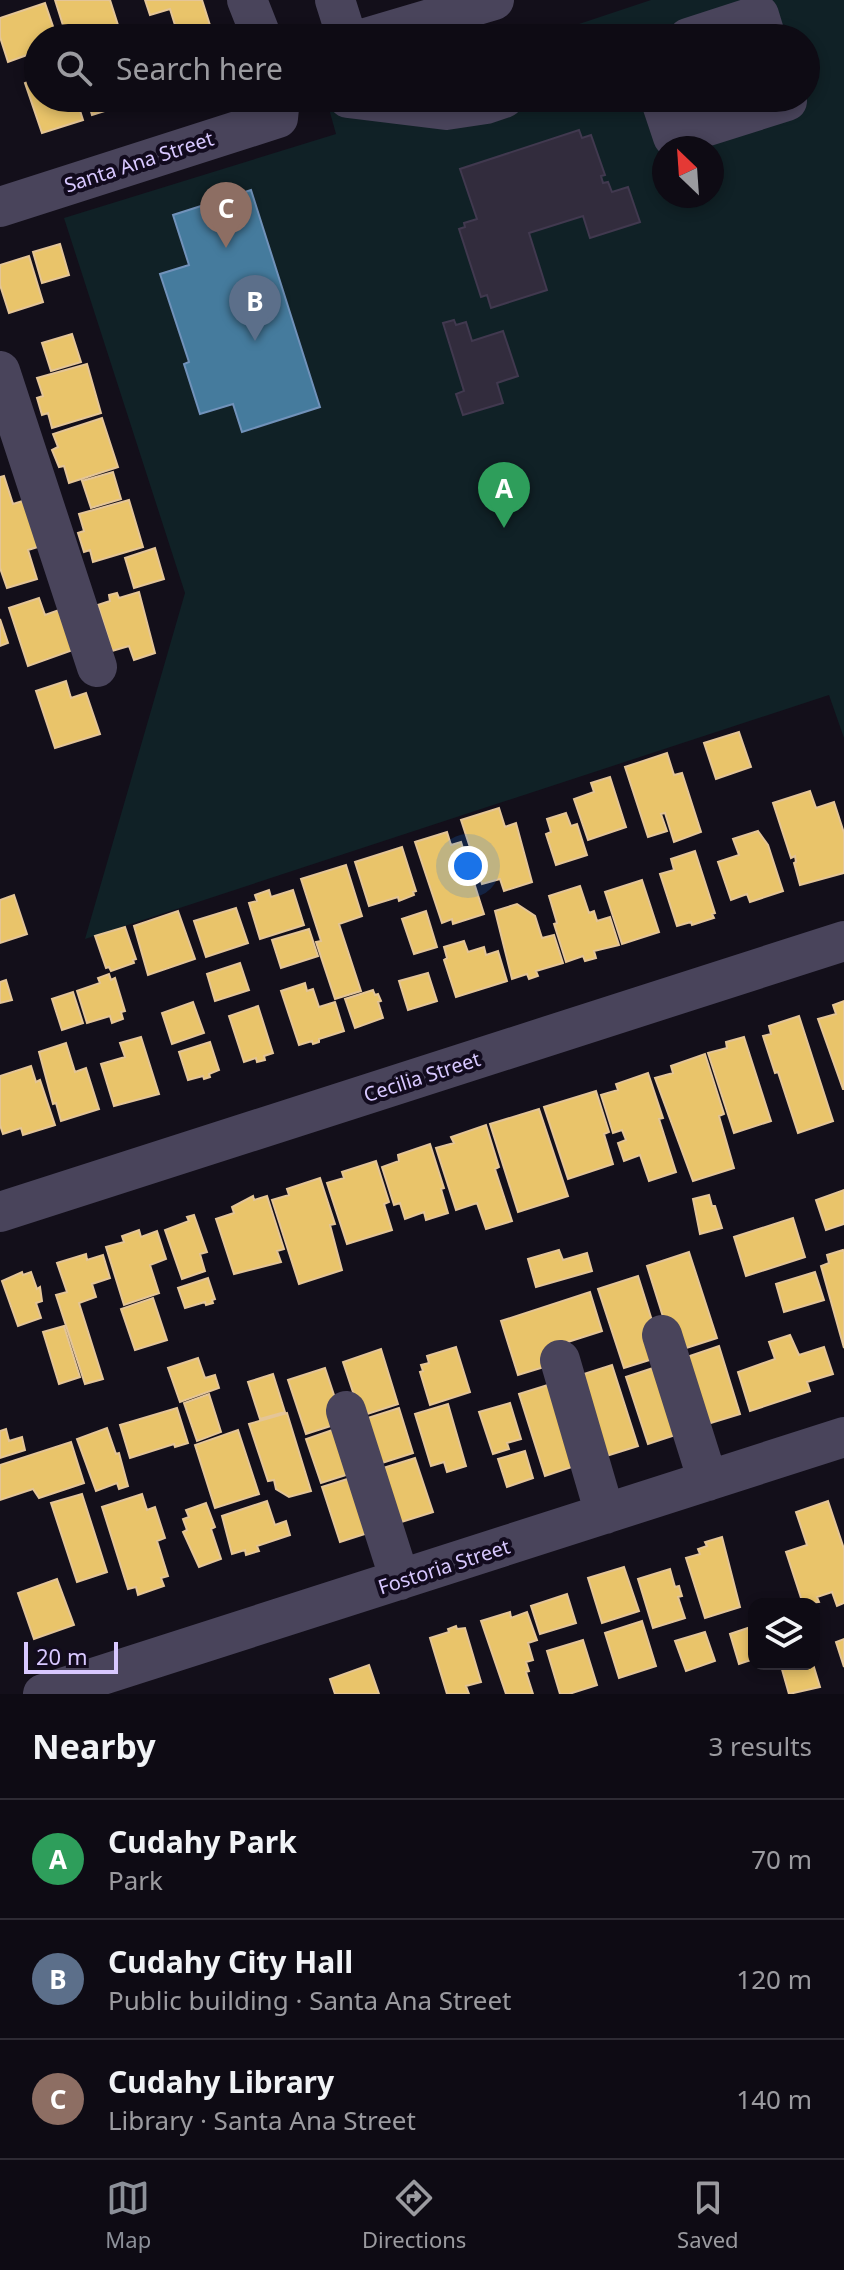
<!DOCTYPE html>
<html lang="en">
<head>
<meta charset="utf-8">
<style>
	body { margin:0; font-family:"Noto Sans",sans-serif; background:#17141d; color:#f1f3f6 }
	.controls { position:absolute; right:24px; bottom:24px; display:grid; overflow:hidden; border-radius:16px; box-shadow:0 4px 12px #0003 }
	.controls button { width:72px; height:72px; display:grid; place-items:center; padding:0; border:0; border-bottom:2px solid #2e2b34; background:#0e0b14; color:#f1f3f6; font:40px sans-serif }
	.compass { position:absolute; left:652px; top:136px; width:72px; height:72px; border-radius:50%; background:#0e0b14; box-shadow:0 4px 12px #0003; rotate:335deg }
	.scale { position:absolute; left:24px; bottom:20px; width:94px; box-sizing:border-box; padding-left:8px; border:4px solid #d8c8ff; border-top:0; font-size:22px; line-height:28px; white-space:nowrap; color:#d8c8ff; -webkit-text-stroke:6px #120b1e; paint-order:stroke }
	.you { position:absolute; left:468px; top:866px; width:28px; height:28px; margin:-20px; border:6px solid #fff; border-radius:50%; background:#1a73e8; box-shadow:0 0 0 12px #1a73e833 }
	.badge { display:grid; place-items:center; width:52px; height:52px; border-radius:50%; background:#8c9099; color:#fff; font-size:26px; font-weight:700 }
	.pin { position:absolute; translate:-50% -66px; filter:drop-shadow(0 2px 4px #0008) }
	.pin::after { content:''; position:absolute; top:42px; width:28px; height:24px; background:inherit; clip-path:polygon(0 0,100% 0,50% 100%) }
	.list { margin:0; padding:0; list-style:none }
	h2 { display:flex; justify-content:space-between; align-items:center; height:104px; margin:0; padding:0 32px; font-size:34px }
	h2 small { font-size:26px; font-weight:400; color:#9b9ba0 }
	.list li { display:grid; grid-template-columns:52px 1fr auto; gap:24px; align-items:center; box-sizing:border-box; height:120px; padding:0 32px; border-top:2px solid #2e2b34 }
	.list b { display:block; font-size:30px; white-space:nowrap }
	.list p { margin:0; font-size:26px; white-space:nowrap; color:#9b9ba0 }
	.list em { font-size:26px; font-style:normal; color:#9b9ba0 }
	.icon { flex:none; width:44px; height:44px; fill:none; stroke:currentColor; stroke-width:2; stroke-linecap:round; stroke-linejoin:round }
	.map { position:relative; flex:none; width:844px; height:1694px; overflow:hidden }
	.search { position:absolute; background:#0e0b14; box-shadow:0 4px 12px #0003; left:24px; right:24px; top:24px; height:88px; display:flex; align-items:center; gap:20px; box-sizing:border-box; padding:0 28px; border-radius:44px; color:#9b9ba0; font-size:30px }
	.sheet { height:464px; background:#0e0b14 }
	nav { display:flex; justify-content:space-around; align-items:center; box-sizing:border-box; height:112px; border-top:2px solid #2e2b34; background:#0e0b14; font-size:22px; color:#9b9ba0 }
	nav a { display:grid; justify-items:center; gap:4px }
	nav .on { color:#8c9099 }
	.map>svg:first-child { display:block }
	.green { fill:#102126; fill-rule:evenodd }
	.homes { fill:#e9c46a; stroke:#e4c597; stroke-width:2 }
	.public { fill:#457b9d; stroke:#7192ba; stroke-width:2 }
	.building { fill:#322c3d; stroke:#41394f; stroke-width:2 }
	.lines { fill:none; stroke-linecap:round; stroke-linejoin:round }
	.minor { stroke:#49445b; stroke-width:40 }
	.labels { text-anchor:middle; stroke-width:8; stroke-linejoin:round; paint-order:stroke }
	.street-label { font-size:20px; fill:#d8c8ff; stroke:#120b1e }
</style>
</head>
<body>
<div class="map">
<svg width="844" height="1694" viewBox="0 0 844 1694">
	<rect width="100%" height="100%" fill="#130f1a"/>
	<path class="green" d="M651 0H844V738L829 695 85 939 185 593 64 218 336 134 326 98H806V38H537ZM664 148H712V196H664Z"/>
	<path class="homes" d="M55 0H110L118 25 99 31 101 38H67Z
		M145 0H202L214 38H179L170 9 150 15Z
		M45 3 57 38H38V98H76L83 120 42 133 25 83 35 79 27 55 8 62 0 37V18Z
		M87 98H142L143 99 92 115Z
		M60 244 69 275 42 283 33 252Z
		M29 256 43 302 9 313 0 285V265Z
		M72 334 81 362 51 371 42 343Z
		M87 364 101 413 52 428 48 413 42 415 37 398 43 396 37 378Z
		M102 418 118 467 69 483 64 466 59 467 52 450 58 447 53 434Z
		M113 472 121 499 91 508 82 481Z
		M4 476 13 504 29 499 44 545 28 550 37 579 7 588 0 568V477Z
		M129 500 143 547 93 562 90 550 84 552 78 533 84 531 79 514Z
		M155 548 164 579 134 588 125 558Z
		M139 592 155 653 134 660 129 646 112 651 98 605 110 601 109 595 117 593 119 598Z
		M39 598 45 615 59 610 73 650 28 666 9 608Z
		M0 619 8 643 0 646Z
		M66 681 71 698 86 693 100 734 55 748 36 691Z
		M739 732 751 767 716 779 704 743Z
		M667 753 674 775 682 773 701 832 674 842 665 813 661 814 667 831 648 837 625 767Z
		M610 777 626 827 588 840 574 799 594 792 591 783Z
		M810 791 816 808 834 802 844 833V873L800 885 794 863 796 862 795 856 791 858 773 803Z
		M499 808 505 827 516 823 532 882 504 891 500 879 482 884 461 820Z
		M566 813 571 826 577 824 587 855 556 865 546 834 551 832 547 819Z
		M758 831 768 845 783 891 750 902 747 894 731 900 718 862 739 855 733 839Z
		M447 832 451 845 461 842 484 914 453 924 452 919 442 923 415 842Z
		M402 847 416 891 413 892 414 895 399 901 398 897 369 906 355 862Z
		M695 851 715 913 712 914 714 918 692 925 691 922 677 926 660 874 674 870 671 859Z
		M346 865 362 916 339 924 361 991 335 999 316 942 321 941 301 879Z
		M642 880 659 932 622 944 605 892Z
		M580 886 589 913 594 911 597 921 610 917 619 945 594 951 596 958 585 961 583 956 566 962 554 924 557 923 549 896Z
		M269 890 271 897 293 890 304 925 260 939 249 903 257 901 255 895Z
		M14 895 27 934 0 943V900Z
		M517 904 535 916 542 938 554 935 563 963 536 971 538 976 529 979 527 974 512 979 495 911Z
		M236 908 248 943 206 957 194 921Z
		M178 911 195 959 148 975 134 926Z
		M426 911 437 947 414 954 402 919Z
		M125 927 136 959 133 960 134 963 111 971 109 967 106 968 95 936Z
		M309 929 318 956 281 968 272 940Z
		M464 941 468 952 484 947 486 955 498 951 507 981 456 997 444 960 447 958 444 947Z
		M240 963 249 990 215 1001 207 974Z
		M428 973 437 1001 408 1010 399 981Z
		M109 974 111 980 115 978 125 1011 121 1012 123 1019 112 1023 110 1016 87 1023 77 991 100 983 98 978Z
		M6 980 12 1000 0 1003V982Z
		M305 983 307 991 313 989 319 1007 335 1002 344 1031 319 1039V1042L313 1044 312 1041 299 1045 281 991Z
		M373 990 375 995 378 994 381 1001 378 1002 383 1018 355 1028 345 999Z
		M73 992 83 1023 62 1030 52 999Z
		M844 1001V1089H843L818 1019 836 1014 833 1005Z
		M193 1002 204 1033 172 1044 162 1013Z
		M258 1006 273 1053 264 1056 265 1060 257 1062 256 1058 244 1062 229 1016Z
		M799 1016 833 1121 798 1133 778 1072 775 1073 763 1036 771 1034 769 1026Z
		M141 1037 159 1094 114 1106 101 1064 125 1057 120 1043Z
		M744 1037 771 1121 734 1133 708 1053 727 1048 726 1042Z
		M210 1042 219 1070 209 1074 210 1077 204 1079 203 1076 188 1080 179 1052Z
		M66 1043 75 1072 86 1068 99 1109 61 1121 56 1103 53 1104 39 1052Z
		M705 1054 724 1114 719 1116 734 1168 693 1181 655 1078 673 1073 671 1066Z
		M31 1066 36 1082 40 1080 55 1125 23 1135 21 1128 3 1134 0 1125V1076Z
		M648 1073 663 1118 659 1119 676 1172 649 1181 640 1155 624 1161 618 1143 626 1140 622 1130 613 1133 601 1095 618 1090 616 1084Z
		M596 1091 609 1132 604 1134 613 1164 568 1179 544 1107Z
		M539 1109 568 1196 518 1212 490 1124Z
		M486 1125 499 1167 495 1169 512 1221 486 1229 477 1203 456 1210 436 1148 454 1143 451 1137Z
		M430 1144 444 1188 441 1189 448 1213 426 1220 424 1212 405 1219 400 1203 394 1205 382 1167 399 1161 398 1155Z
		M376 1161 389 1202 384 1204 392 1230 347 1244 327 1183 344 1178 342 1172Z
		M320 1178 335 1224 330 1225 342 1270 299 1284 272 1200 289 1195 287 1189Z
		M844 1190V1224L826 1230 816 1200Z
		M709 1195 712 1206H715L722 1228 700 1234 693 1199Z
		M253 1196 254 1200 267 1196 284 1249 277 1251 281 1262 234 1274 216 1219 234 1213 232 1207Z
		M194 1215 207 1252 200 1254 205 1271 182 1279 165 1230 189 1221 187 1217Z
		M793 1218 805 1257 746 1276 734 1237Z
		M139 1230 141 1237 157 1231 166 1259 150 1265 159 1293 124 1305 106 1247 124 1242 122 1236Z
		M559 1250 563 1260 587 1253 592 1271 536 1287 528 1259Z
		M843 1250 844 1252V1348L821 1266 829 1263 827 1255Z
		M689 1252 717 1338 683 1349 665 1323 647 1266Z
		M86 1254 87 1260 103 1255 110 1278 92 1284 96 1297 79 1303 103 1379 85 1384 56 1295 67 1292 57 1263Z
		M22 1272 23 1275 31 1272 37 1289 40 1287 42 1301 36 1303 41 1318 18 1326 2 1281Z
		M815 1272 824 1300 784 1312 776 1284Z
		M638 1276 654 1327 656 1358 624 1368 598 1289Z
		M208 1278 215 1299 212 1300 213 1303 206 1305 205 1302 185 1308 178 1288Z
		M590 1292 602 1331 552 1347 557 1363 518 1375 501 1321Z
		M153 1298 167 1340 135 1350 121 1309Z
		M64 1326 80 1377 59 1384 43 1332Z
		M790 1335 799 1355 824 1347 833 1374 807 1382 810 1391 750 1411 738 1372 775 1359 769 1342Z
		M719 1346 740 1414 701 1426 687 1357Z
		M456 1347 470 1392 430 1405 420 1372 423 1371 421 1365 429 1363 427 1356Z
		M381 1349 398 1404 361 1416 343 1362Z
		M198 1358 205 1378 215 1375 219 1388 180 1402 168 1368Z
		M612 1365 638 1446 600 1458 581 1375Z
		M659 1366 688 1431 648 1444 626 1377Z
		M325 1368 343 1422 306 1434 288 1380Z
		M273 1374 285 1412 260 1419 248 1382Z
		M551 1384 584 1463 545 1476 519 1394Z
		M209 1394 221 1432 197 1441 184 1403Z
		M510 1403 521 1439 507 1443 509 1449 493 1454 479 1412Z
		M448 1404 466 1466 447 1472 444 1462 431 1466 415 1414Z
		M177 1408 188 1443 175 1447 174 1444 130 1458 120 1425Z
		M399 1408 413 1453 382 1463 368 1418Z
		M287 1413 311 1491 289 1497 276 1489 274 1480 268 1481 249 1424Z
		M107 1428 116 1454 119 1453 128 1486 119 1489 117 1483 96 1491 77 1439Z
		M338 1428 352 1473 321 1483 306 1439Z
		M6 1429 9 1441 22 1437 25 1450 0 1458V1431Z
		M238 1430 259 1494 215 1508 195 1445Z
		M71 1442 84 1483 39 1498 33 1489 0 1500V1465Z
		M525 1451 533 1478 507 1487 498 1459Z
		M415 1458 433 1512 395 1524 377 1470Z
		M360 1475 377 1530 340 1542 322 1487Z
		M82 1494 107 1572 77 1582 51 1503Z
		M142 1494 147 1510 155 1507 165 1538 157 1541 168 1576 161 1578 164 1586 138 1595 136 1587 128 1589 102 1507Z
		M267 1501 275 1525 286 1521 290 1535 257 1546 259 1551 246 1555 245 1550 232 1554 222 1516Z
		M828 1501 844 1549V1603L837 1606 832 1592 817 1597 819 1602 803 1604 786 1552 807 1545 796 1512Z
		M206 1503 215 1527 211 1529 221 1559 199 1567 183 1532 187 1530 183 1519 189 1517 186 1510Z
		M722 1537 740 1607 705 1618 686 1558 700 1554 698 1549 707 1546 705 1542Z
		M624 1567 639 1611 602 1623 588 1578Z
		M670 1569 675 1587 679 1586 682 1596 678 1597 685 1618 653 1628 638 1579Z
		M57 1579 74 1625 34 1639 18 1593Z
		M567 1594 576 1623 540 1634 531 1606Z
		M510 1612 511 1618 527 1612 537 1640 528 1643 533 1660 526 1662 529 1671 526 1672 533 1694H506L481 1621Z
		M642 1621 656 1666 619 1678 605 1633Z
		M456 1626 457 1629 465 1628 481 1682 466 1686 469 1694H447L430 1638 449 1632 448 1629Z
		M754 1626V1659L739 1664 730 1634Z
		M705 1632 715 1661 686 1671 675 1641Z
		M844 1639V1667L836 1642Z
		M583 1640 597 1685 569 1694H560L547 1651Z
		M787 1664H813L820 1687 789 1694 781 1666Z
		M369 1665 379 1694H335L330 1679Z"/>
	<path class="public" d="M251 190 320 407 242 432 233 404 200 414 184 364 189 362 160 274 189 265 173 215Z"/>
	<path class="building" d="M579 130 582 138 591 135 605 175 601 176 603 183 608 182 612 192 628 187 640 222 590 238 583 216 529 233 547 290 491 308 487 295 481 297 459 229 465 227 464 223 477 219 460 169Z
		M454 320 456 325 466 322 472 341 503 331 518 376 497 383 503 403 463 415 456 394 464 391 443 323Z"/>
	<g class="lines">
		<path class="minor" d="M247 0 262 38
			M335 0 347 38
			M366 38 494 0
			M688 38 759 15 766 38
			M348 98 446 110 486 104 504 98
			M660 98 673 137 787 101 786 98
			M0 207 278 118 280 98
			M0 371 97 667
			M0 1212 844 941
			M662 1335 708 1481
			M560 1360 605 1514
			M346 1411 400 1580
			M43 1694 844 1437"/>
	</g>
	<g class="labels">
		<g class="street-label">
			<text transform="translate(139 162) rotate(-18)" y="7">Santa Ana Street</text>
			<text transform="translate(422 1077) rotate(-18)" y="7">Cecilia Street</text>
			<text transform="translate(444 1567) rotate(-18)" y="7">Fostoria Street</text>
		</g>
	</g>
</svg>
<div class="controls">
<button><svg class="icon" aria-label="layers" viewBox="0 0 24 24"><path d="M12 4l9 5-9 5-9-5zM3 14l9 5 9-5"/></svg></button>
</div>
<svg class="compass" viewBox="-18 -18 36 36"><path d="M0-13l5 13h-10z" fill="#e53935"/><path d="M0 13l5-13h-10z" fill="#9b9ba0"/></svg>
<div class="scale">20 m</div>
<div class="you"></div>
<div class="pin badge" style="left:504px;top:528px;background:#2e9e5b">A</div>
<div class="pin badge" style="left:255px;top:341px;background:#5c6f8a">B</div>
<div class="pin badge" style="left:226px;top:248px;background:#8d6e63">C</div>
<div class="search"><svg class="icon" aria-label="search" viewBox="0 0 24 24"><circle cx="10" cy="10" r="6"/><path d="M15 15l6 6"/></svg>Search here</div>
</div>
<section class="sheet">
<h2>Nearby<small>3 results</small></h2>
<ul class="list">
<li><span class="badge" style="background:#2e9e5b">A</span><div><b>Cudahy Park</b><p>Park</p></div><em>70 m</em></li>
<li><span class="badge" style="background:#5c6f8a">B</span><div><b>Cudahy City Hall</b><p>Public building · Santa Ana Street</p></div><em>120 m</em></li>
<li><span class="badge" style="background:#8d6e63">C</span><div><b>Cudahy Library</b><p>Library · Santa Ana Street</p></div><em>140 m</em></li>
</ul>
</section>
<nav>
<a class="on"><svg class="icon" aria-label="map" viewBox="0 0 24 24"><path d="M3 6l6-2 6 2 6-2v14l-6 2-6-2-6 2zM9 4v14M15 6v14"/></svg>Map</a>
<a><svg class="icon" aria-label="directions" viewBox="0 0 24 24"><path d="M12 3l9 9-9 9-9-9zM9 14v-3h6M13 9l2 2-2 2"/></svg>Directions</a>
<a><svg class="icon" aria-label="saved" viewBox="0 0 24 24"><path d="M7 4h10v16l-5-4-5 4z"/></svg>Saved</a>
</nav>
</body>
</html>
